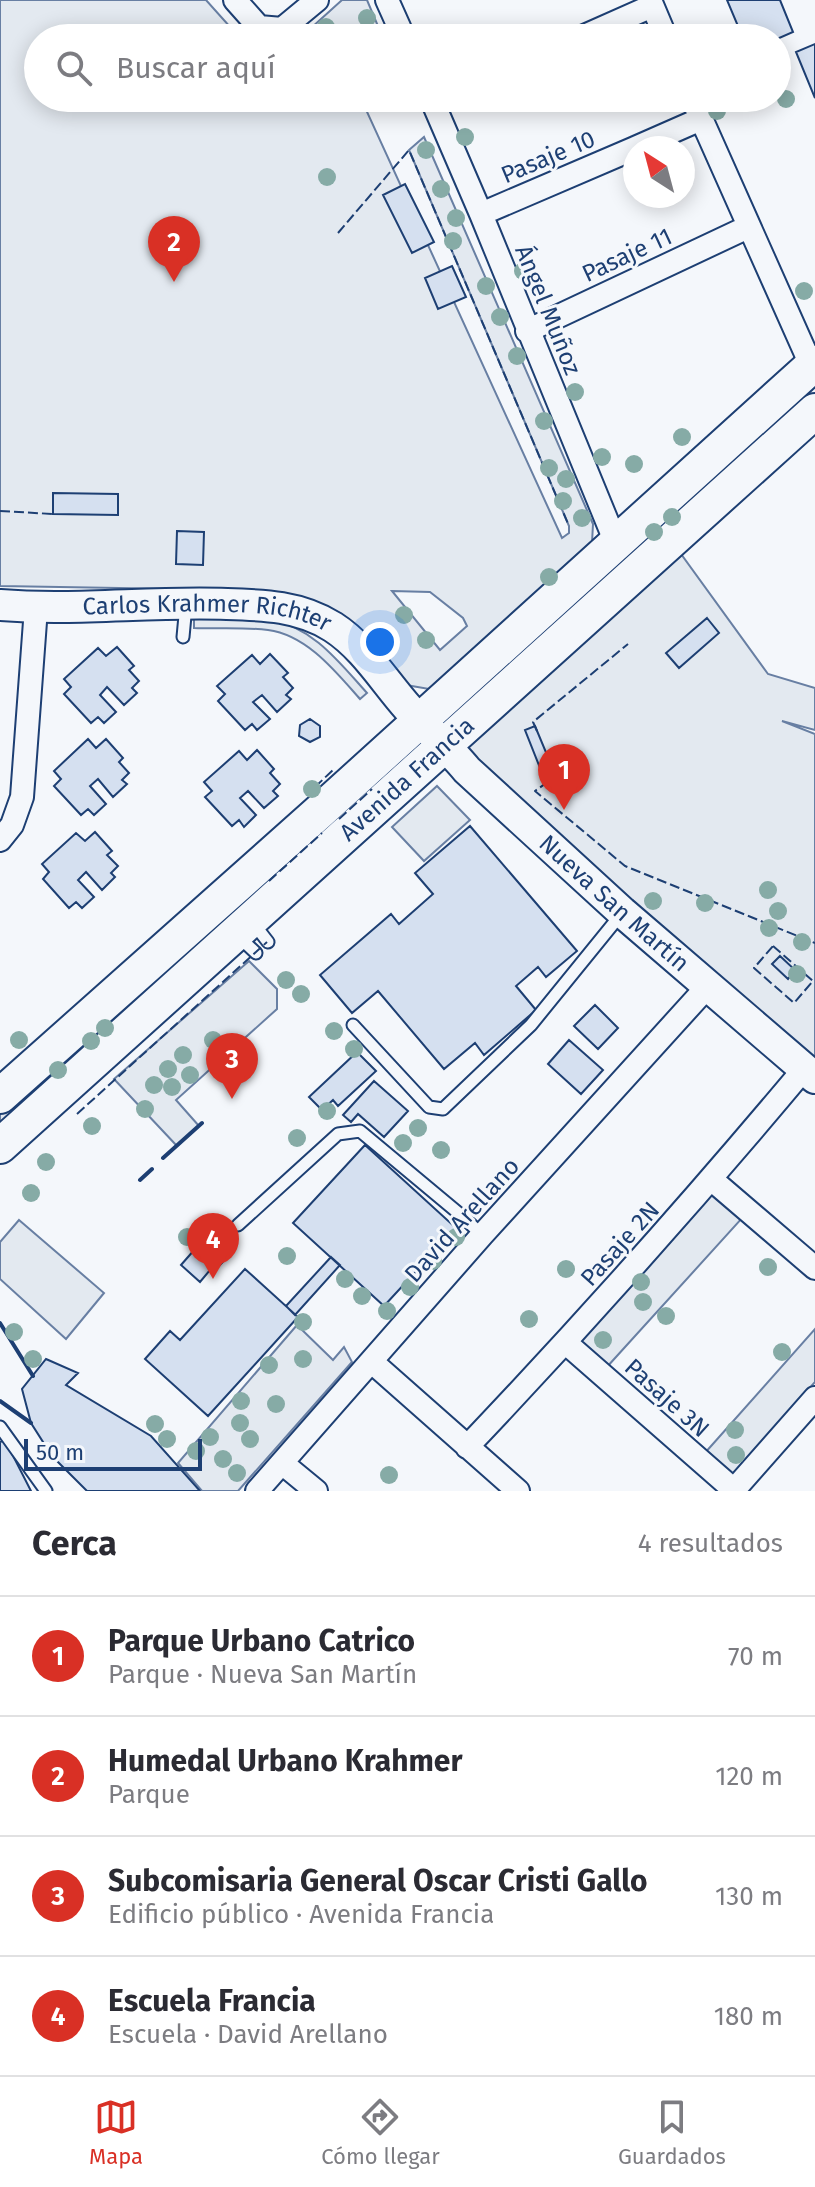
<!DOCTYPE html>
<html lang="es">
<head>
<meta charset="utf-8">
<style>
	body { margin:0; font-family:"Fira Sans",sans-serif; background:#f7f7f7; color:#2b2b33 }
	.compass { position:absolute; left:623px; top:136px; width:72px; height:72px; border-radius:50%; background:#fff; box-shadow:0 4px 20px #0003; rotate:324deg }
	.scale { position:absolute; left:24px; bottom:20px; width:178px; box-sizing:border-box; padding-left:8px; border:4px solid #1d3f73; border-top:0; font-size:22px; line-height:28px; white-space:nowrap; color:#1d3f73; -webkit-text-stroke:6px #f4f7fb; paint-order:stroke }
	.you { position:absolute; left:380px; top:642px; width:28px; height:28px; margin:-20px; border:6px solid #fff; border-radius:50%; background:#1a73e8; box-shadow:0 0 0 12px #1a73e833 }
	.badge { display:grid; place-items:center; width:52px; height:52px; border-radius:50%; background:#d93025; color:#fff; font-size:26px; font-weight:700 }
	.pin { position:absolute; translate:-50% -66px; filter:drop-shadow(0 2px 4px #0008) }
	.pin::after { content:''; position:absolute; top:42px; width:28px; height:24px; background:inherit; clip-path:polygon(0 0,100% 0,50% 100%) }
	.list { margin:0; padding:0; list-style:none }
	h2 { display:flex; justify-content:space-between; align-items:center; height:104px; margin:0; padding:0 32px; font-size:34px }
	h2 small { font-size:26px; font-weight:400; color:#7c7c81 }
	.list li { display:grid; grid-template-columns:52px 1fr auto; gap:24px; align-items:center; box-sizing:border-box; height:120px; padding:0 32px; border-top:2px solid #e1e1e2 }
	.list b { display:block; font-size:30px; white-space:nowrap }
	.list p { margin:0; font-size:26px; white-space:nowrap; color:#7c7c81 }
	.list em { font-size:26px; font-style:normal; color:#7c7c81 }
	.icon { flex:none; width:44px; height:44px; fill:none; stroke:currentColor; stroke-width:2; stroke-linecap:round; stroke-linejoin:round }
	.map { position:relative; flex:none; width:815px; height:1491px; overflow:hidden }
	.search { position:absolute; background:#fff; box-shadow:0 4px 20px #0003; left:24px; right:24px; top:24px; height:88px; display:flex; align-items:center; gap:20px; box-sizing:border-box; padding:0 28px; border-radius:44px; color:#7c7c81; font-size:30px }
	.sheet { height:584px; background:#fff }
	nav { display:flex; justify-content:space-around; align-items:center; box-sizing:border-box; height:112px; border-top:2px solid #e1e1e2; background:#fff; font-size:22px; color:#7c7c81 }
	nav a { display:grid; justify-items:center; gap:4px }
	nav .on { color:#d93025 }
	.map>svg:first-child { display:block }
	.green { fill:#e3e9f0; stroke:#687fa3; stroke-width:2; fill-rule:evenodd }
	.building { fill:#d5e0f0; stroke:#1d3f73; stroke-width:2 }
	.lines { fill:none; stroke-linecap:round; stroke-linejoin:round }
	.lane-casing { stroke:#1d3f73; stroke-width:15 }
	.street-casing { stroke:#1d3f73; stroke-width:26 }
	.secondary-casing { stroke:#1d3f73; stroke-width:34 }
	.primary-casing { stroke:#1d3f73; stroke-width:38 }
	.lane { stroke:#f4f7fb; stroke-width:11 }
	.street { stroke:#f4f7fb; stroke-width:22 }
	.secondary { stroke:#f4f7fb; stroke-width:30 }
	.primary { stroke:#f4f7fb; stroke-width:34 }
	.fence { stroke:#1d3f73; stroke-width:2; stroke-dasharray:10 4; stroke-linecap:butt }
	.wall { stroke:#1d3f73; stroke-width:4 }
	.tree { fill:#86aba6 }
	.labels { text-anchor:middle; stroke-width:6; stroke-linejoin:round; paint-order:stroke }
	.street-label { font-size:24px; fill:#1d3f73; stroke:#f4f7fb }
</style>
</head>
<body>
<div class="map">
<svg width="815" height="1491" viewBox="0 0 815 1491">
	<rect width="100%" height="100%" fill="#f4f7fb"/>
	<path class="green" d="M0 0H206L240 38H38V98H344L363 103 562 538 569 533V526L409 150 424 137 593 524 592 543 801 393 805 395V406L602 624 681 554 768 674 815 688V730L782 721 815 734V1068L471 760 467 742 495 676 438 727 478 646 429 689 406 685 238 590 0 586ZM392 591 430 592 463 618 467 626 440 650Z
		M342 0H367L383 38H300Z
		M194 619C218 619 246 615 269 619 313 627 339 662 367 693L360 699C336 672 307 635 268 630 244 627 218 629 194 628Z
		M437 786 470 820 424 861 392 827Z
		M249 961 277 989V1009L176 1100 199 1126 177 1146 114 1079Z
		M161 970 172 977 0 1128V1111Z
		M713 1192 744 1216 606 1368 576 1342Z
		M19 1220 104 1293 66 1339 0 1279V1242Z
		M297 1325 333 1360 344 1347 352 1362 238 1491H202L178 1463Z
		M815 1329V1382L730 1477 704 1454Z"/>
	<path class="building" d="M727 0H780L793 32 777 39 743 38Z
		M815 44V98L796 52Z
		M405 184 434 242 412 253 383 195Z
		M452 266 466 297 438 309 425 278Z
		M53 493 118 494V515L53 514Z
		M177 531 204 532 203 565 176 564Z
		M707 618 719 633 679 668 666 653Z
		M117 647 134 666 129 670 139 681 132 688 137 693 124 705 107 687 100 695 116 712 104 723 98 717 91 723 64 694 71 687 64 679 98 648 106 656Z
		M270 654 288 673 283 677 293 688 286 695 291 699 277 712 262 695 253 702 270 719 257 730 252 724 245 730 218 701 225 694 217 686 252 655 260 664Z
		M310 719 320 726V737L310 742 299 736 300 725Z
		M535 726 555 774 544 778 525 730Z
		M88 739 96 748 106 739 123 758 119 762 129 773 122 780 127 784 113 797 98 779 90 786 106 804 94 815 88 809 81 815 54 786 61 779 54 771Z
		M257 750 274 769 270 773 280 784 273 791 278 796 264 808 248 791 240 798 256 815 244 827 239 820 232 826 205 797 212 791 204 782 239 751 247 760Z
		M470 826 577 951 546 977 538 967 516 986 536 1010 484 1055 475 1043 444 1069 378 991 352 1013 320 975 391 914 399 924 433 894 415 873Z
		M95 832 112 851 107 855 118 866 111 873 115 877 102 890 86 872 78 880 94 897 82 908 76 902 69 908 43 879 49 872 42 864 76 833 85 841Z
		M780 956 795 970 788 979 772 964Z
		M595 1005 618 1028 598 1049 574 1026Z
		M569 1040 603 1070 581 1094 548 1064Z
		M357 1052 376 1071 338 1106 333 1100 322 1110 309 1097Z
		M374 1081 408 1111 384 1137 358 1114 351 1122 343 1115Z
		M365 1145 456 1228 384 1306 293 1223Z
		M209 1233 231 1253 218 1267 215 1264 200 1282 181 1265Z
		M331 1257 340 1265 295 1315 286 1306Z
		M245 1269 298 1317 208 1416 145 1359 170 1331 180 1340Z
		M46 1359 78 1373 66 1385 151 1436 200 1491H87L52 1456 31 1423 22 1389Z
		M5 1440 31 1491H0V1442Z"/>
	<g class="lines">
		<g class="lane-casing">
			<path id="lane" d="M183 637 186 605
				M254 924 268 942
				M239 937 256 953
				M353 1025 429 1107 443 1109 531 1025 622 913
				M238 1225 338 1134 360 1131 462 1216 482 1235
				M0 1427 46 1491"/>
		</g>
		<g class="street-casing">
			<path id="street" d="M235 0 259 27 282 29 317 0
				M387 0 404 38
				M650 0 666 38
				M580 38 652 6
				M431 98 481 214 616 543
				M692 98 815 374
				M635 148 701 119
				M481 214 635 148
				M527 331 748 227
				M0 840 12 825 22 797 36 608
				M711 1179 815 1268
				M566 1343 734 1490
				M372 1362 518 1491
				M467 1447C584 1324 696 1198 804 1069
				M282 1463 316 1491
				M257 1491 482 1235 708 986
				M733 1491 815 1398"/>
		</g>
		<g class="secondary-casing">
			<g id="secondary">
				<path id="s1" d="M0 605C76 611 151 601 227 604 264 605 300 606 333 627 364 647 384 681 408 708 427 729 449 748 467 770L622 912 815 1078"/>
			</g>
		</g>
		<g class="primary-casing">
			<g id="primary">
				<path d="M0 1096 318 813 815 363"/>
				<path id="s2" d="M0 1146 815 411"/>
			</g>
		</g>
		<use href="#lane" class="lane"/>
		<use href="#street" class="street"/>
		<use href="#secondary" class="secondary"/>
		<use href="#primary" class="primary"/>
		<path class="fence" d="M338 233 409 150 569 526
			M0 511 53 514
			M537 731 533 722 628 644
			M554 772 556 776 535 791 625 866 815 943
			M315 787 333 770
			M339 819 372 789
			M269 881 322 833
			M773 946 813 981 794 1003 754 968Z
			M77 1114 267 942"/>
		<path class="wall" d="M163 1158 202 1123
			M140 1180 152 1169
			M0 1323 33 1376
			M0 1401 31 1423"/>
	</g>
	<g class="tree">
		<circle cx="367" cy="18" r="9"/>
		<circle cx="326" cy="27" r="9"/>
		<circle cx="786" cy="99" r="9"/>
		<circle cx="717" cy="111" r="9"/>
		<circle cx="465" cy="137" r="9"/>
		<circle cx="426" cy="150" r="9"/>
		<circle cx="327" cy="177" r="9"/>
		<circle cx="441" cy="189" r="9"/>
		<circle cx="456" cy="218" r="9"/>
		<circle cx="453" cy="241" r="9"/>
		<circle cx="523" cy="271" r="9"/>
		<circle cx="486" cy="286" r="9"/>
		<circle cx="804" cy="291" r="9"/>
		<circle cx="500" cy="317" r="9"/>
		<circle cx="517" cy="356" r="9"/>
		<circle cx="575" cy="392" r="9"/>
		<circle cx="544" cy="421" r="9"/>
		<circle cx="682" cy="437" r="9"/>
		<circle cx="602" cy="457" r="9"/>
		<circle cx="634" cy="464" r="9"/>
		<circle cx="549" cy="468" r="9"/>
		<circle cx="566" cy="479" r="9"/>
		<circle cx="563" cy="501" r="9"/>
		<circle cx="672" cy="517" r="9"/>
		<circle cx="582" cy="518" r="9"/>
		<circle cx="654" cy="532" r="9"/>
		<circle cx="549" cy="577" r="9"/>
		<circle cx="404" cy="615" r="9"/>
		<circle cx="426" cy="640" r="9"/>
		<circle cx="312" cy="789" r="9"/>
		<circle cx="768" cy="890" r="9"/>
		<circle cx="653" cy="901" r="9"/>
		<circle cx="705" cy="903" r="9"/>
		<circle cx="778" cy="911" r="9"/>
		<circle cx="769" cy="928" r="9"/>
		<circle cx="802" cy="942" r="9"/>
		<circle cx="797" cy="974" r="9"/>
		<circle cx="286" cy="980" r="9"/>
		<circle cx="301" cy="994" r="9"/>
		<circle cx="105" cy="1028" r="9"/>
		<circle cx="334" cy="1031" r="9"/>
		<circle cx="19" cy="1040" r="9"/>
		<circle cx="213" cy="1040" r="9"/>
		<circle cx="91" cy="1041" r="9"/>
		<circle cx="354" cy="1049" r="9"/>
		<circle cx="183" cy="1055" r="9"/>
		<circle cx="168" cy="1069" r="9"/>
		<circle cx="58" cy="1070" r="9"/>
		<circle cx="190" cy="1075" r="9"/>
		<circle cx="154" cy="1085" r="9"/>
		<circle cx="172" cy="1087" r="9"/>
		<circle cx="145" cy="1109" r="9"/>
		<circle cx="327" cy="1111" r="9"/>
		<circle cx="92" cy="1126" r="9"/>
		<circle cx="418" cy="1128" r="9"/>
		<circle cx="297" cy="1138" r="9"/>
		<circle cx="403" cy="1143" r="9"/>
		<circle cx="441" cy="1150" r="9"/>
		<circle cx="46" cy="1162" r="9"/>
		<circle cx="31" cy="1193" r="9"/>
		<circle cx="187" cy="1237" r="9"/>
		<circle cx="456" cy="1237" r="9"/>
		<circle cx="287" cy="1256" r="9"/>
		<circle cx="433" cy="1261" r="9"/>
		<circle cx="768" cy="1267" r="9"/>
		<circle cx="566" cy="1269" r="9"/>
		<circle cx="345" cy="1279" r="9"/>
		<circle cx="641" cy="1282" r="9"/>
		<circle cx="410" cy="1287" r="9"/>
		<circle cx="362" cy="1296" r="9"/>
		<circle cx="643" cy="1302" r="9"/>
		<circle cx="387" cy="1311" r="9"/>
		<circle cx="666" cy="1316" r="9"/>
		<circle cx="529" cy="1319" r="9"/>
		<circle cx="303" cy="1322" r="9"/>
		<circle cx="14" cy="1332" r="9"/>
		<circle cx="603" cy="1340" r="9"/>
		<circle cx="782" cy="1352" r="9"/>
		<circle cx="33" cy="1359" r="9"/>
		<circle cx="303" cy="1359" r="9"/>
		<circle cx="269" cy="1365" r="9"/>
		<circle cx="241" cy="1401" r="9"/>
		<circle cx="276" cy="1404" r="9"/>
		<circle cx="240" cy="1423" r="9"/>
		<circle cx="155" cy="1424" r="9"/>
		<circle cx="735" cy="1430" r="9"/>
		<circle cx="210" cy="1437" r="9"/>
		<circle cx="167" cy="1439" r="9"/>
		<circle cx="250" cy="1439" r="9"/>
		<circle cx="196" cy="1451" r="9"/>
		<circle cx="736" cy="1455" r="9"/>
		<circle cx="223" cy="1459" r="9"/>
		<circle cx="237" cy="1473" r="9"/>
		<circle cx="389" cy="1475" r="9"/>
	</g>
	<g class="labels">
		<g class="street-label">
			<text transform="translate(548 157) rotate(-23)" y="8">Pasaje 10</text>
			<text transform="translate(627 255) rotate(-25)" y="8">Pasaje 11</text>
			<text transform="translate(548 310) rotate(68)" y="8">Ángel Muñoz</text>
			<text dy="8" stroke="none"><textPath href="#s1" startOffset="208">Carlos Krahmer Richter</textPath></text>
			<text dy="8" stroke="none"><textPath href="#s2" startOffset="548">Avenida Francia</textPath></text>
			<text dy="8" stroke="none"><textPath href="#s1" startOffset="732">Nueva San Martín</textPath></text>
			<text transform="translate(462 1220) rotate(-48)" y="8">David Arellano</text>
			<text transform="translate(620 1244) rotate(-48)" y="8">Pasaje 2N</text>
			<text transform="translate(667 1398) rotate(42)" y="8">Pasaje 3N</text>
		</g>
	</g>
</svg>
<svg class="compass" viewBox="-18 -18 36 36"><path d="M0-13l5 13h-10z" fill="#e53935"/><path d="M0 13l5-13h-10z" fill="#7c7c81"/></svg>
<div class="scale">50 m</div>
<div class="you"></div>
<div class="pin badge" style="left:564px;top:810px">1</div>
<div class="pin badge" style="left:174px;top:282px">2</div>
<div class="pin badge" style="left:232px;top:1099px">3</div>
<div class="pin badge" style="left:213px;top:1279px">4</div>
<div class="search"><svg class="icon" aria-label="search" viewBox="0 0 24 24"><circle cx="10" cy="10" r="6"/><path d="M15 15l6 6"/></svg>Buscar aquí</div>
</div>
<section class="sheet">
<h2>Cerca<small>4 resultados</small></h2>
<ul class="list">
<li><span class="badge">1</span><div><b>Parque Urbano Catrico</b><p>Parque · Nueva San Martín</p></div><em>70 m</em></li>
<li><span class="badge">2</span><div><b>Humedal Urbano Krahmer</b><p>Parque</p></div><em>120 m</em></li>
<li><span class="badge">3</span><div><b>Subcomisaria General Oscar Cristi Gallo</b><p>Edificio público · Avenida Francia</p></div><em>130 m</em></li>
<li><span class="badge">4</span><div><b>Escuela Francia</b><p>Escuela · David Arellano</p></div><em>180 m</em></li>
</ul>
</section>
<nav>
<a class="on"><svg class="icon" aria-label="map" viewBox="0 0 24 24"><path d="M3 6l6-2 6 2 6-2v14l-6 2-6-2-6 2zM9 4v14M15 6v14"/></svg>Mapa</a>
<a><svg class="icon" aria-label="directions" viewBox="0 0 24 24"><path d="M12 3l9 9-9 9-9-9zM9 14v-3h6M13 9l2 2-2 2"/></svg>Cómo llegar</a>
<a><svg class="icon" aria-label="saved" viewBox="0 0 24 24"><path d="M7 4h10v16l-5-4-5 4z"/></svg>Guardados</a>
</nav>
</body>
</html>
